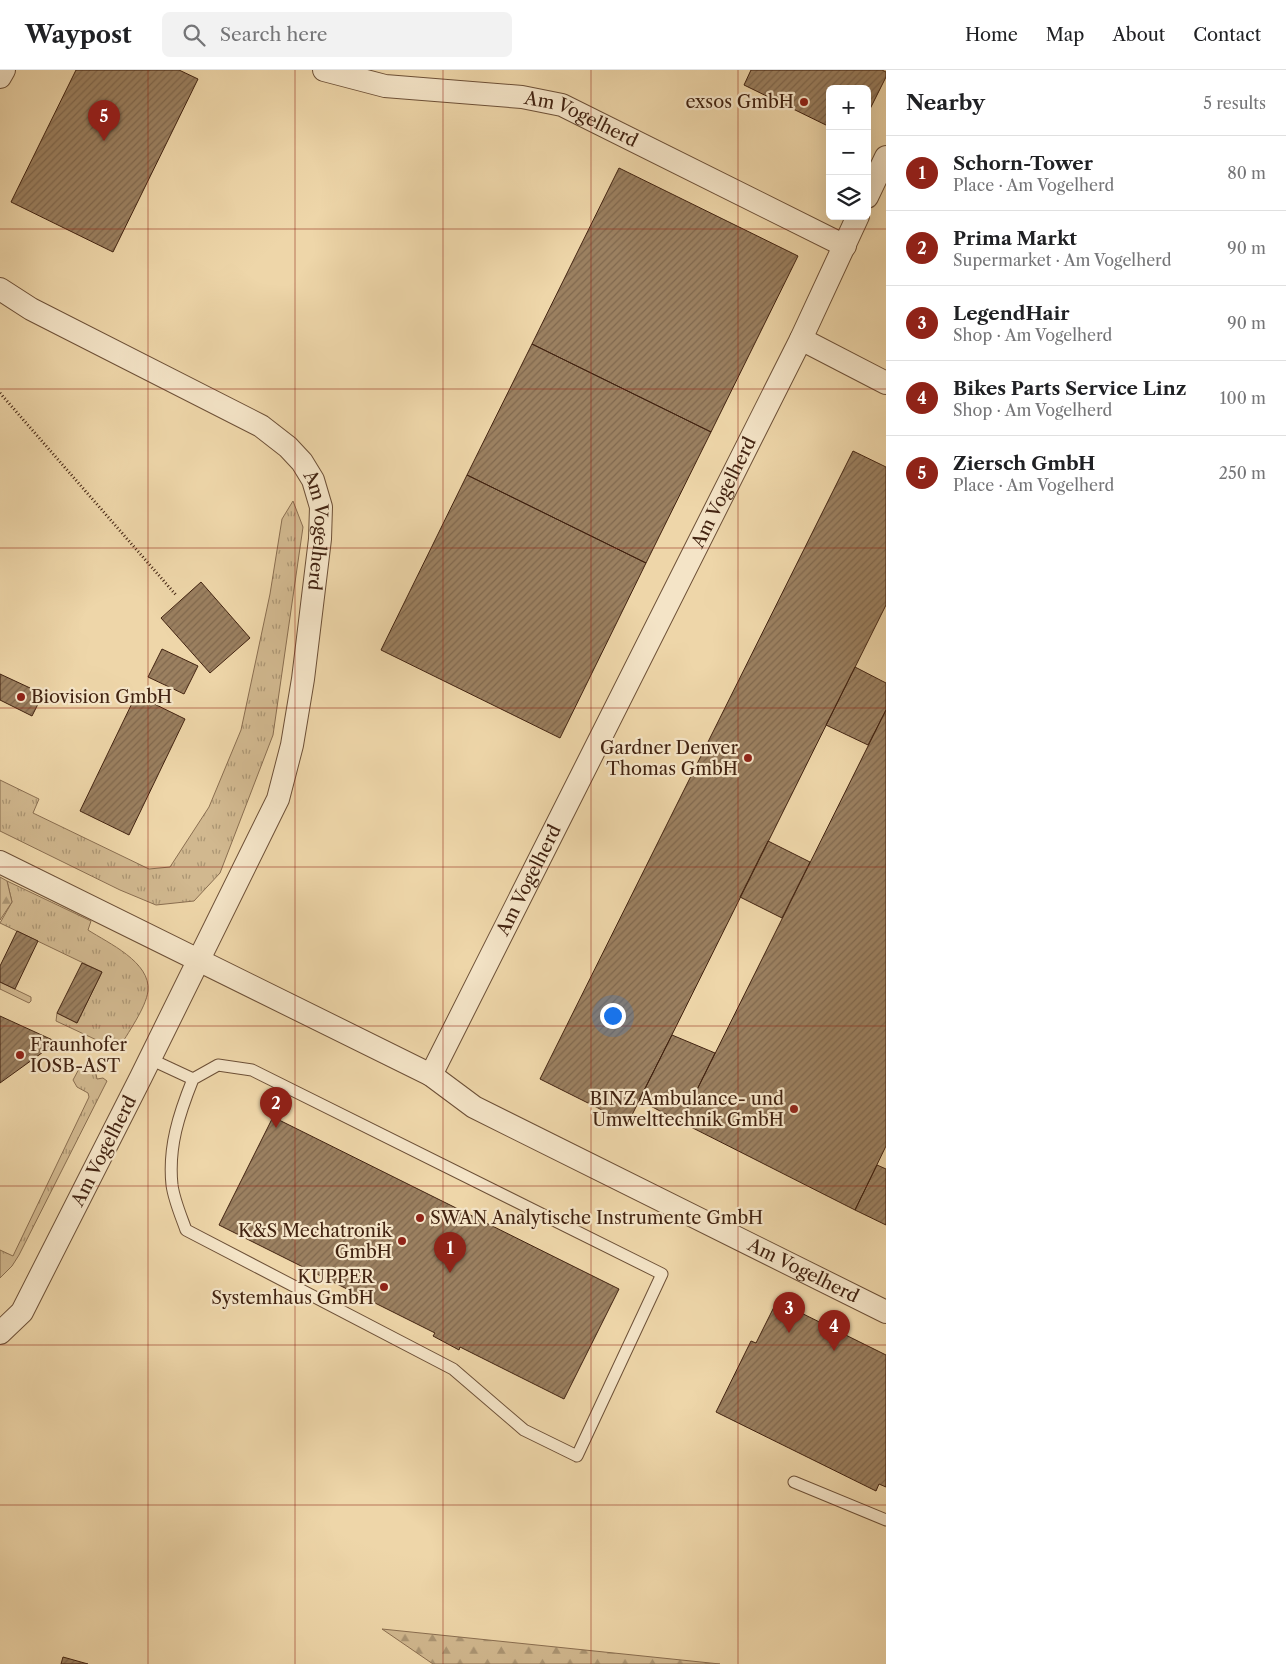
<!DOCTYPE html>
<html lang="en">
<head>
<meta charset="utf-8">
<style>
	body { margin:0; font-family:"Libre Caslon Text",serif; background:#f2f2f2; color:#202124 }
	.controls { position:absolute; right:15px; top:15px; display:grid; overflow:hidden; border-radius:8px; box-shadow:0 5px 20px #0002 }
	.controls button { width:45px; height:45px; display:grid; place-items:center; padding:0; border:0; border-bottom:1px solid #e0e0e0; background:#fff; color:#202124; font:25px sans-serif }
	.you { position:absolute; left:612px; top:945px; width:18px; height:18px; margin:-12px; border:4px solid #fff; border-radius:50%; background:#1a73e8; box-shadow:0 0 0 8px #1a73e833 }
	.badge { display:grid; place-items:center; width:32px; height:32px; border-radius:50%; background:#8f2418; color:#fff; font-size:16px; font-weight:700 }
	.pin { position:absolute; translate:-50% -41px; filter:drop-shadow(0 1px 2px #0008) }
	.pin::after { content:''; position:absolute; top:26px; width:18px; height:15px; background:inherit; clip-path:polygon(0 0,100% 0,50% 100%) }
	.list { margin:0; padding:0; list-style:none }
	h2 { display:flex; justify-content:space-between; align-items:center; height:65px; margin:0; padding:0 20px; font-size:21px }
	h2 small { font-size:16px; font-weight:400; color:#757577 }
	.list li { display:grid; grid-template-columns:32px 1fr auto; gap:15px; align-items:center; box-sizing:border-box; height:75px; padding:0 20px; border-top:1px solid #e0e0e0 }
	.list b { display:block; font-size:19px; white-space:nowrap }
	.list p { margin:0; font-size:16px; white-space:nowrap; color:#757577 }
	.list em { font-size:16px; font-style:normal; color:#757577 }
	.icon { flex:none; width:28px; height:28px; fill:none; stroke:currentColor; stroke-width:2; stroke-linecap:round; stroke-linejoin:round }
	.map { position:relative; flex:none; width:886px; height:1594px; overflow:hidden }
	header { display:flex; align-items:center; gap:30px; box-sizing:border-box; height:70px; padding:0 25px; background:#fff; border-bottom:1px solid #e0e0e0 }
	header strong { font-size:24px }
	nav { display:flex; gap:28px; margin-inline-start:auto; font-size:18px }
	.search { width:350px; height:45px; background:#f2f2f2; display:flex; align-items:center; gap:12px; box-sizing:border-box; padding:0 18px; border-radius:8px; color:#757577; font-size:19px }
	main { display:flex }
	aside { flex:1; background:#fff }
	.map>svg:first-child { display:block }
	.grass { fill:url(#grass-tufts); stroke:#8a6e50 }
	.forest { fill:url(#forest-firs); stroke:#8a6e50 }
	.building { fill:url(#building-hatch); stroke:#422311 }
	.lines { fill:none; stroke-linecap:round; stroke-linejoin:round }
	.service-casing { stroke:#6d5037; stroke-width:13 }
	.minor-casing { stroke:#6d5037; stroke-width:24 }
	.path { stroke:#422311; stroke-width:3; stroke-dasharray:1 2.5; stroke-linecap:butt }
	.service { stroke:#f4e4c7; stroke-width:11 }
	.minor { stroke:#f4e4c7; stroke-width:22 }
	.grid { fill:none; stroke:#8f2418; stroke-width:1; stroke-opacity:0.55 }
	.poi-dot { fill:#8f2418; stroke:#f4e4c7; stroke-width:2 }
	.labels { text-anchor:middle; stroke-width:4.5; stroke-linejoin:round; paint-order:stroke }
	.poi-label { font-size:18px; fill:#422311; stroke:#f4e4c7; text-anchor:end }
	.street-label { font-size:18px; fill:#422311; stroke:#f4e4c7 }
</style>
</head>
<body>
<header>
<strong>Waypost</strong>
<div class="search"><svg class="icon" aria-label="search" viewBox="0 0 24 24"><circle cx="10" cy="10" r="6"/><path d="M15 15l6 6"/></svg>Search here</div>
<nav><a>Home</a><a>Map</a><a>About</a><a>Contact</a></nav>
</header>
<main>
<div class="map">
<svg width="886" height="1594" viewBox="0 0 886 1594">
	<defs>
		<pattern id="grass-tufts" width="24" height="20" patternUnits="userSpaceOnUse" patternTransform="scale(1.25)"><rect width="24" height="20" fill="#d1b88f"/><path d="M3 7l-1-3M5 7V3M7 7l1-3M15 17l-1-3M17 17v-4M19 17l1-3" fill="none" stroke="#ab9573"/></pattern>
		<pattern id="forest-firs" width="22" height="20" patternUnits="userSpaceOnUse" patternTransform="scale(1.25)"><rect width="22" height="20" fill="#d1b88f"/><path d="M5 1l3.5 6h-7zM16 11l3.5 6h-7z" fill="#ab9573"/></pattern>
		<pattern id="building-hatch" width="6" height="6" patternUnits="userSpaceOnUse" patternTransform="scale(1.25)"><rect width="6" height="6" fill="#9b8060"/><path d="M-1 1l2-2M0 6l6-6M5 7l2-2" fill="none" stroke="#80684e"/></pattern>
	</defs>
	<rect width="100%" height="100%" fill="#eed6a9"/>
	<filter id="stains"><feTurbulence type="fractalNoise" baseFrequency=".004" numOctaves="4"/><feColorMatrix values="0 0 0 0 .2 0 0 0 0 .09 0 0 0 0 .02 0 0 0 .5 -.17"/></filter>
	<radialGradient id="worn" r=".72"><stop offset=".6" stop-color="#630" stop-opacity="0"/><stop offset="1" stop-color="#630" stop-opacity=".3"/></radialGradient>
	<path class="grass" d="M293 431 303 457 273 665 220 803 194 831 156 835 120 820 0 761V710L39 729 33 743 149 799 170 797 209 737 241 660 270 524 282 449Z
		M7 811 91 851 88 860C108 873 151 892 148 921 146 938 127 964 118 980L56 951 57 943 77 953 102 902 0 853 12 832Z
		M0 912 31 927V931L29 933 0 919Z
		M80 997 96 1004 97 1009 103 1008 107 1011 19 1185 12 1196 0 1208V1180L13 1186 89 1027 88 1023 77 1017 73 1010Z"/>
	<path class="forest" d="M0 807 7 811 12 832 0 850Z
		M382 1559 720 1594H433Z"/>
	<path class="building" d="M76 0H179L198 9 113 182 11 132Z
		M751 0H882L886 2V7L867 45V19H830V57L744 15Z
		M619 98 798 186 711 362 532 274Z
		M532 274 711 362 646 493 467 405Z
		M853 381 886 397V535L628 1053 540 1009Z
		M467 405 646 493 560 668 381 580Z
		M201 512 250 568 210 603 161 548Z
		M162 579 198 596 184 624 148 607Z
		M855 597 886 613V640L868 675 826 655Z
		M0 604 43 624 32 646 0 630Z
		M136 625 185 649 129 765 80 741Z
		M886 640V1076L855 1140 681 1052Z
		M768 771 810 792 782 848 740 827Z
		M17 861 38 871 15 919 0 912V896Z
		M82 893 102 902 77 953 57 943Z
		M0 946 57 972 0 1013Z
		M672 965 715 983 681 1052 639 1030Z
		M273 1047 619 1219 564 1329 460 1277 459 1280 433 1266 435 1263 219 1155Z
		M877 1095 886 1099V1155L855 1140Z
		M777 1231 886 1285V1417L879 1414 876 1421 716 1342 751 1271 756 1273Z
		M63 1587 88 1594H61Z"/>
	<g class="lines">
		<g class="service-casing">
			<path id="service" d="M150 989 193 1009 218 995 252 1000 662 1204 577 1386 524 1360 453 1299 186 1160C181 1146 174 1130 172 1115 168 1077 179 1044 193 1009
				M794 1412 886 1450"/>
		</g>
		<g class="minor-casing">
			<g id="minor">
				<path id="s1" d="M324 0 385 16 522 27 562 35 845 176"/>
				<path d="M0 7 4 0"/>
				<path d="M867 127 886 87"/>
				<path id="s2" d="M0 219 31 239 261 356 288 377 302 392 313 410 321 437 320 469 303 609 292 675 278 729 141 1007 22 1242 0 1263"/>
				<path d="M801 269 886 313"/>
				<path id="s3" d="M0 792 431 1005 474 1037 886 1242"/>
				<path id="s4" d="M431 1005 801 269 858 146"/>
			</g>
		</g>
		<path class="path" d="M0 323 176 525"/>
		<use href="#service" class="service"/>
		<use href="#minor" class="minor"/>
	</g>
	<path class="grid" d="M148 0V1594M295 0V1594M443 0V1594M591 0V1594M738 0V1594M0 159H886M0 319H886M0 478H886M0 638H886M0 797H886M0 956H886M0 1116H886M0 1275H886M0 1435H886"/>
	<g class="poi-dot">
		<circle cx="804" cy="32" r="5"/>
		<circle cx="21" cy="627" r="5"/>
		<circle cx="748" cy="688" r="5"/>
		<circle cx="20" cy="985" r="5"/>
		<circle cx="794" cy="1039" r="5"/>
		<circle cx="420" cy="1148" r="5"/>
		<circle cx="402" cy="1171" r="5"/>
		<circle cx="384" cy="1217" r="5"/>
	</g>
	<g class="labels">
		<g class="poi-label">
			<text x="794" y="38">exsos GmbH</text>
			<text x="31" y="633" text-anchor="start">Biovision GmbH</text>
			<text x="738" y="684">Gardner Denver<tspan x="738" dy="21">Thomas GmbH</tspan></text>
			<text x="30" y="981" text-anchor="start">Fraunhofer<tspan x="30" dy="21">IOSB-AST</tspan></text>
			<text x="784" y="1035">BINZ Ambulance- und<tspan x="784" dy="21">Umwelttechnik GmbH</tspan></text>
			<text x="430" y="1154" text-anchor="start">SWAN Analytische Instrumente GmbH</text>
			<text x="392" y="1167">K&amp;S Mechatronik<tspan x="392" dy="21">GmbH</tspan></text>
			<text x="374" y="1213">KUPPER<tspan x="374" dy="21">Systemhaus GmbH</tspan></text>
		</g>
		<g class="street-label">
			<text dy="6" stroke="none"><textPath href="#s1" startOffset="264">Am Vogelherd</textPath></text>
			<text dy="6" stroke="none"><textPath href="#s4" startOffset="652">Am Vogelherd</textPath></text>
			<text dy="6" stroke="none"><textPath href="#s2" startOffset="422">Am Vogelherd</textPath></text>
			<text dy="6" stroke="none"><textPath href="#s4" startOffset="218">Am Vogelherd</textPath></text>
			<text transform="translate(104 1081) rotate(-63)" y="6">Am Vogelherd</text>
			<text dy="6" stroke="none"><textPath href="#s3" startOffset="902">Am Vogelherd</textPath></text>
		</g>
	</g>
	<rect width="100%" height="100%" filter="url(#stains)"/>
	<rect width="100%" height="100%" fill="url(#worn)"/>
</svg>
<div class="controls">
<button>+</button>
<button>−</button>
<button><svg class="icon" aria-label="layers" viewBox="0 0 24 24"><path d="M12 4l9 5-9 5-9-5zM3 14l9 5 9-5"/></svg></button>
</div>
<div class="you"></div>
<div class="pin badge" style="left:450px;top:1203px">1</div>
<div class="pin badge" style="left:276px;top:1058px">2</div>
<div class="pin badge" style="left:789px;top:1263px">3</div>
<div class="pin badge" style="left:834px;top:1281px">4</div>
<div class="pin badge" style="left:104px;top:71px">5</div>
</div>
<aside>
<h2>Nearby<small>5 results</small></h2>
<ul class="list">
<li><span class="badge">1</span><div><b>Schorn-Tower</b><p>Place · Am Vogelherd</p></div><em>80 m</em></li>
<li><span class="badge">2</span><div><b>Prima Markt</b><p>Supermarket · Am Vogelherd</p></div><em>90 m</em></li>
<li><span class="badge">3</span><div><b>LegendHair</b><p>Shop · Am Vogelherd</p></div><em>90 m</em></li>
<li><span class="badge">4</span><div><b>Bikes Parts Service Linz</b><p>Shop · Am Vogelherd</p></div><em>100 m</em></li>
<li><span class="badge">5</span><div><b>Ziersch GmbH</b><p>Place · Am Vogelherd</p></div><em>250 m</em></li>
</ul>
</aside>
</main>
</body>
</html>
